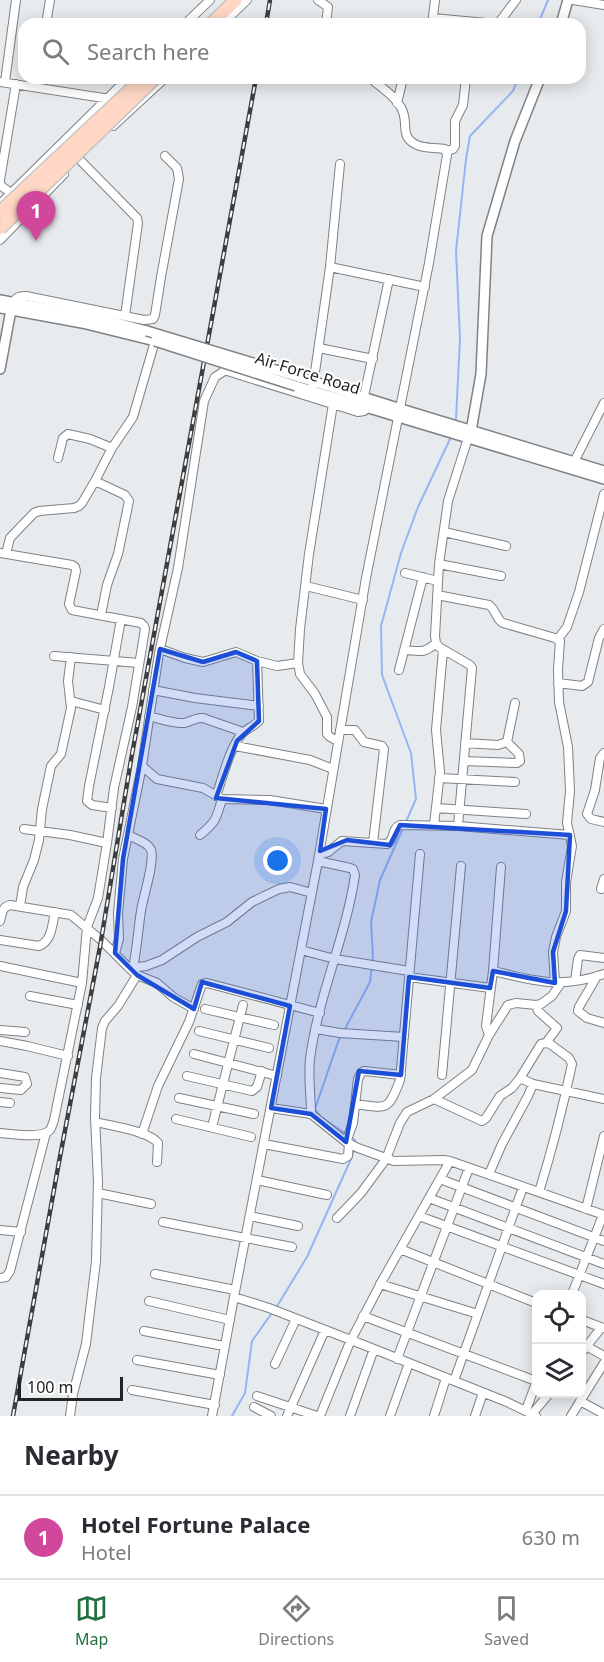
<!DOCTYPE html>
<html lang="en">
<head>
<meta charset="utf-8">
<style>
	body { margin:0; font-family:"Noto Sans",sans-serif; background:#f7f7f7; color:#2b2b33 }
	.controls { position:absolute; right:18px; bottom:18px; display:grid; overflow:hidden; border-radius:12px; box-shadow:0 3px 15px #0003 }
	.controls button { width:54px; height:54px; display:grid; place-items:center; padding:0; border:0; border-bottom:2px solid #e1e1e2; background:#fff; color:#2b2b33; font:30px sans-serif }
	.scale { position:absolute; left:18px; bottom:15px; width:105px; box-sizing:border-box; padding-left:6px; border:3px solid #222324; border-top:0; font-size:16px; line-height:21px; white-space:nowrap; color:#222324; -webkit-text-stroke:4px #fff; paint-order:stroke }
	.you { position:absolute; left:278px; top:861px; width:21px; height:21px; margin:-15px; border:4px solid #fff; border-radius:50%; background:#1a73e8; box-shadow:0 0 0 9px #1a73e833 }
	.badge { display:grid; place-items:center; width:39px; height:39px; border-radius:50%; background:#227040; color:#fff; font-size:20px; font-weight:700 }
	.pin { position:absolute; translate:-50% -50px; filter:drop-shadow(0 2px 3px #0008) }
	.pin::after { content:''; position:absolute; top:32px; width:21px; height:18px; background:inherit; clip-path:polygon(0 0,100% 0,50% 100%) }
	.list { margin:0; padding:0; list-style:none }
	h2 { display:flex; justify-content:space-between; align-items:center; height:78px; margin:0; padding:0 24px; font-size:26px }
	h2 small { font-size:20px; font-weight:400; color:#7c7c81 }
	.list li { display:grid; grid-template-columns:39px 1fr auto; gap:18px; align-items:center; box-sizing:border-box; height:84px; padding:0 24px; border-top:2px solid #e1e1e2 }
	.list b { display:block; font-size:22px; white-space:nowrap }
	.list p { margin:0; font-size:20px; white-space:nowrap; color:#7c7c81 }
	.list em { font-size:20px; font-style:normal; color:#7c7c81 }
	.icon { flex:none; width:33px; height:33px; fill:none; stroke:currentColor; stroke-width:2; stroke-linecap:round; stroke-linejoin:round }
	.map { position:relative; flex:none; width:604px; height:1416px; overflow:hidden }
	.search { position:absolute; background:#fff; box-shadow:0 3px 15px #0003; left:18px; right:18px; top:18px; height:66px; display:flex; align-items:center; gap:15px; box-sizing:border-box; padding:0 21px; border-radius:18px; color:#7c7c81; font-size:22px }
	.sheet { height:162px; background:#fff }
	nav { display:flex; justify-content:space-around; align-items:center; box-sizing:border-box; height:84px; border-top:2px solid #e1e1e2; background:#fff; font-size:16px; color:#7c7c81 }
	nav a { display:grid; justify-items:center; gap:3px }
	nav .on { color:#227040 }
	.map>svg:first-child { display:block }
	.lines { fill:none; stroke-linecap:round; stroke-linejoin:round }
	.stream { stroke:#95b5f2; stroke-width:2 }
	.minor-casing { stroke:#7f8285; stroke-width:10 }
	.tertiary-casing { stroke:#7f8285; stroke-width:12 }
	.primary-casing { stroke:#c6c6c6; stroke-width:15 }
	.minor { stroke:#fff; stroke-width:8 }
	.tertiary { stroke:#fff; stroke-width:9 }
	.primary { stroke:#ffd7c4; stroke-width:12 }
	.rail-casing { stroke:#3d3e3f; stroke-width:4.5 }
	.rail { stroke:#fff; stroke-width:2; stroke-dasharray:7; stroke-linecap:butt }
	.tertiary-bridge-casing { stroke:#7f8285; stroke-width:12; stroke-linecap:butt }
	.primary-bridge-casing { stroke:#c6c6c6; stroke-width:15; stroke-linecap:butt }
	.tertiary-bridge { stroke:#fff; stroke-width:9 }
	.primary-bridge { stroke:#ffd7c4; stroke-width:12 }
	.marked { fill:#1d4ed8; fill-opacity:0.2; stroke:#1d4ed8; stroke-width:4.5; stroke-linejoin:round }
	.labels { text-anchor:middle; stroke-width:4.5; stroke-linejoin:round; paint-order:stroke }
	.street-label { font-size:16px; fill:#222324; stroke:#fff }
</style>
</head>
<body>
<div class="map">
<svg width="604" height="1416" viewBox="0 0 604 1416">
	<rect width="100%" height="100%" fill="#e7ebee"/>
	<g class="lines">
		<path class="stream" d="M538 24 548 0
			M456 419 460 339 456 251 466 159 470 136 513 91 518 78
			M232 1416 245 1393 252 1341 279 1303 307 1257 351 1159 356 1144 355 1140 321 1117 315 1109 338 1042 370 982 373 956 371 922 380 880 416 799 411 753 382 675 381 626 401 553 418 507 450 439"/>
		<g class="minor-casing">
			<path id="minor" d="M318 0 328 7 326 24
				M573 0 604 5
				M433 18 497 24
				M46 24 50 0
				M185 24 210 0
				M222 24 247 0
				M432 24 435 0
				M498 24 516 0
				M0 82 110 99
				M5 82 16 0
				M397 103 403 78
				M113 126 165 78
				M447 151 453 149 455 146V121L463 105 466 78
				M79 159 137 218 138 223 125 316
				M11 193 0 185V180L16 84
				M0 204 128 78
				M0 240 64 174
				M330 267 425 287
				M12 306C15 298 17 296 26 296L144 320 153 319 155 315 161 277 179 179 177 168 165 156
				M319 348 373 359
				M224 370 358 412 364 411 369 407
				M313 386 330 267 340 164
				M363 401 389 279
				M333 404 309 554 300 629 298 663 300 674 315 694 327 717V734L330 737 338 741
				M58 458 63 438 68 434 90 439 112 448
				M574 462 604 403
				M95 481 125 495 129 501 118 554 107 585 101 615
				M444 532 506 546
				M0 553 72 565 75 567 76 571 69 604 72 610 141 623 144 626 145 629 132 707 114 788 107 843 98 898 87 927 82 983 54 1120C53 1123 52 1127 50 1130 42 1139 11 1134 0 1133
				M6 554 10 538 34 513 39 511 74 508 79 506 82 503 95 481 112 448 133 417 155 341
				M439 564 501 576
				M405 573 438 581
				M306 586 363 600
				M437 595 489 605C496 610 496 619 503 623L555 638 560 641 558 669 559 702 568 747 570 791 567 823 572 846 566 882V911L556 937 553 952 555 983
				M558 639 567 627 579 592 604 494
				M160 649 185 658 203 662 236 652 257 661 277 666 298 663
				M405 650C420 651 424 654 436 643
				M54 656 139 663
				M399 670 423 577
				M558 683 582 686 588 682 599 638 604 629
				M153 690 195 698 259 706
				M71 701 105 710
				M149 716C160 719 174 724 184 723 191 722 196 717 203 718L243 732
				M340 730H355L364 742 382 746 384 749 373 843
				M465 743 498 745 507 742 515 703
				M235 746 310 760 333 769
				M604 753 600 758 595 790 587 814 591 819 604 822
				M464 761 517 763 520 761 519 754 507 742
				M142 766 157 779 203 788 222 799 270 800 326 809
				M439 778 515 782
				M216 796C223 777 228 753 240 736 245 729 253 727 259 721L257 661
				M112 808 92 805 87 801 89 786 109 687 121 619
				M436 808 526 814
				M434 825 440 772 436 730 443 650
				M458 826 472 668 470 665 439 647 436 643 435 636 439 564 448 501 468 438
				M24 829 70 835 107 843
				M128 835C134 838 149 843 151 850 155 862 143 897 141 911 138 930 137 949 133 968
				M200 835C217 821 216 819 222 799
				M319 855 328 852 342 841 387 844C395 840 391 829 400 825L458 826 570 835
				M601 889 604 879
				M20 906 23 887 34 860 39 840 42 809 51 766 61 754 71 708 68 681 71 657
				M0 921C2 913 2 907 10 905L71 915 101 940 129 968 137 975 157 983 173 997 194 1009
				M0 940 39 946C52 941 52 925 55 912
				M301 950 335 959 409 971
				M115 953 119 939 118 913 123 859 142 766 159 653 178 568 204 401 215 377 232 366
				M0 966 82 983
				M129 968 146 966 162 960 197 937 227 922 252 902 279 889 290 887 312 893
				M493 971C536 981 560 989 604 974
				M597 976 579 1007 578 1011 587 1018 604 1023
				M409 977 490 988
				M575 981 578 959 580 955 604 958
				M30 996 78 1005
				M536 1005 538 1011 557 1028 546 1043
				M205 1009 274 1025
				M316 1029 340 1033 404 1037
				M0 1030 25 1032
				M199 1031 269 1048
				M489 1035 486 1026 493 971 501 867
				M0 1041 27 1046 68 1056
				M194 1054 277 1076
				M0 1073 25 1077 27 1084 21 1090 0 1088
				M442 1075 461 866
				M187 1076 252 1091 257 1087 262 1071
				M520 1078 533 1084 604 1099
				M179 1098 254 1114
				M434 1099 482 1121 486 1118 500 1096 512 1088 520 1078 541 1044 546 1043 550 1044 569 1058 572 1064C563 1107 552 1150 539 1192
				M0 1102 10 1103
				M355 1104C387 1108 388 1112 400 1080L420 854
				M271 1108 311 1114 346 1142 358 1148 394 1161 444 1160 450 1161 604 1215
				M311 1114C311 1096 308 1077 310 1059 318 996 346 937 355 875L353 869 350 868 318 861
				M176 1119 251 1137
				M96 1122C111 1126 149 1131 158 1143L157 1162
				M212 1127 243 1005
				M142 1134 158 1086 189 1022 202 984 207 983 320 1013
				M346 1142 353 1123 358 1079 361 1073 364 1071 401 1075
				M264 1144 343 1159 348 1156 349 1143
				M489 1174 502 1144 528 1096 533 1084
				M440 1179 604 1241
				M257 1180 327 1195
				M98 1193 151 1204
				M429 1198 604 1264
				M586 1209 604 1136
				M250 1216 298 1226
				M419 1216 604 1284
				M337 1218 361 1193 386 1159 400 1123 407 1112 434 1099 472 1070 489 1035 508 1005 516 1003 536 1005 541 1004 552 996 561 983
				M163 1222 292 1247
				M0 1230 21 1232
				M400 1249 536 1303
				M155 1274 235 1290
				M0 1278 6 1277 10 1271 46 1133
				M380 1284 478 1314
				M572 1294 603 1215
				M234 1297 269 1308 374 1349 507 1402 536 1416
				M149 1301 230 1320
				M363 1316 536 1381
				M582 1320 603 1328
				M144 1331 224 1346
				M586 1346 604 1356
				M582 1352 601 1328
				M397 1359 469 1168
				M137 1360 220 1375
				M275 1364 296 1319
				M454 1381 523 1187
				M132 1390 215 1405
				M257 1396 317 1416
				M580 1401 604 1414
				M254 1407 271 1416
				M526 1410 536 1383
				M532 1414 549 1394
				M70 1416 73 1394 86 1344 96 1261 98 1182 95 1117 96 1078 102 1028 105 1021 118 1006 137 975
				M212 1416 234 1297 318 861 366 578 429 263 447 155 445 149C436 147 425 149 417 145 400 137 408 126 403 112 398 98 381 87 370 78
				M287 1416 325 1330
				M320 1416 350 1342 382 1281 450 1161
				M350 1416 374 1349
				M390 1416 409 1363
				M434 1416 446 1378
				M475 1416 483 1393
				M571 1416 604 1363"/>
		</g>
		<g class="tertiary-casing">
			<path id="tertiary" d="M561 24 568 0
				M0 300 102 319 147 331
				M0 308 82 323 155 341
				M0 369 11 310
				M299 377 401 409 604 471
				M296 386 604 479
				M471 431 481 374 487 236 515 141 540 78"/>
		</g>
		<g class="primary-casing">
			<path id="primary" d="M211 24 236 0"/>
		</g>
		<use href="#minor" class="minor"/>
		<use href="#tertiary" class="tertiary"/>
		<use href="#primary" class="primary"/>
		<g class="rail-casing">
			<path id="rail" d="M266 24 270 0
				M13 1416 59 1162 100 947 131 760 256 78"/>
		</g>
		<use href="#rail" class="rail"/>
		<g class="tertiary-bridge-casing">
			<path id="tertiary-bridge" d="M147 331 299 377
				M155 341 296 386"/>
		</g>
		<g class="primary-bridge-casing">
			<path id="primary-bridge" d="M0 212 143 78
				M0 228 155 78"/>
		</g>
		<use href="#tertiary-bridge" class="tertiary-bridge"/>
		<use href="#primary-bridge" class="primary-bridge"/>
	</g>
	<path class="marked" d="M160 649 203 662 236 652 257 661 259 721 237 741 216 798 326 809 320 851 347 840 390 845 400 825 570 835 566 911 553 952 555 983 493 971 490 988 409 977 401 1075 359 1071 346 1142 311 1114 271 1108 290 1006 202 982 194 1009 137 975 115 953 123 859Z"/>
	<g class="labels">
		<g class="street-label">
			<text transform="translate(308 373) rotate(17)" y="6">Air Force Road</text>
		</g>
	</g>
</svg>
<div class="controls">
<button><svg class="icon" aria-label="locate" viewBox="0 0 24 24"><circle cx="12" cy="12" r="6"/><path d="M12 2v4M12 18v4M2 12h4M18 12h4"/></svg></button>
<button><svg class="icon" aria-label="layers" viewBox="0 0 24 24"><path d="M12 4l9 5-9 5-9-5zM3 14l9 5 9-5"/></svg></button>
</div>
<div class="scale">100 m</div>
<div class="you"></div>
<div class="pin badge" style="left:36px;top:241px;background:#d1479c">1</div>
<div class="search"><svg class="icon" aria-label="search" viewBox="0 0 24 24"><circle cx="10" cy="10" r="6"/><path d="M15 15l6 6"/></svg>Search here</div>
</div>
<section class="sheet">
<h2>Nearby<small></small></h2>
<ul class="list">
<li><span class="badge" style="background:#d1479c">1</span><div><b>Hotel Fortune Palace</b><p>Hotel</p></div><em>630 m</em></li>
</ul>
</section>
<nav>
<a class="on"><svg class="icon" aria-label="map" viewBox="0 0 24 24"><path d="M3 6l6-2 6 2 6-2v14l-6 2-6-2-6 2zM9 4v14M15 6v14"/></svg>Map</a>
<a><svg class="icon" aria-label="directions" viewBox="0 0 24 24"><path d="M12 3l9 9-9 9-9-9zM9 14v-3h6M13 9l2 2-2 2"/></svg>Directions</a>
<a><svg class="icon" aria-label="saved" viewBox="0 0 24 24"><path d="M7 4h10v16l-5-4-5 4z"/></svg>Saved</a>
</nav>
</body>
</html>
